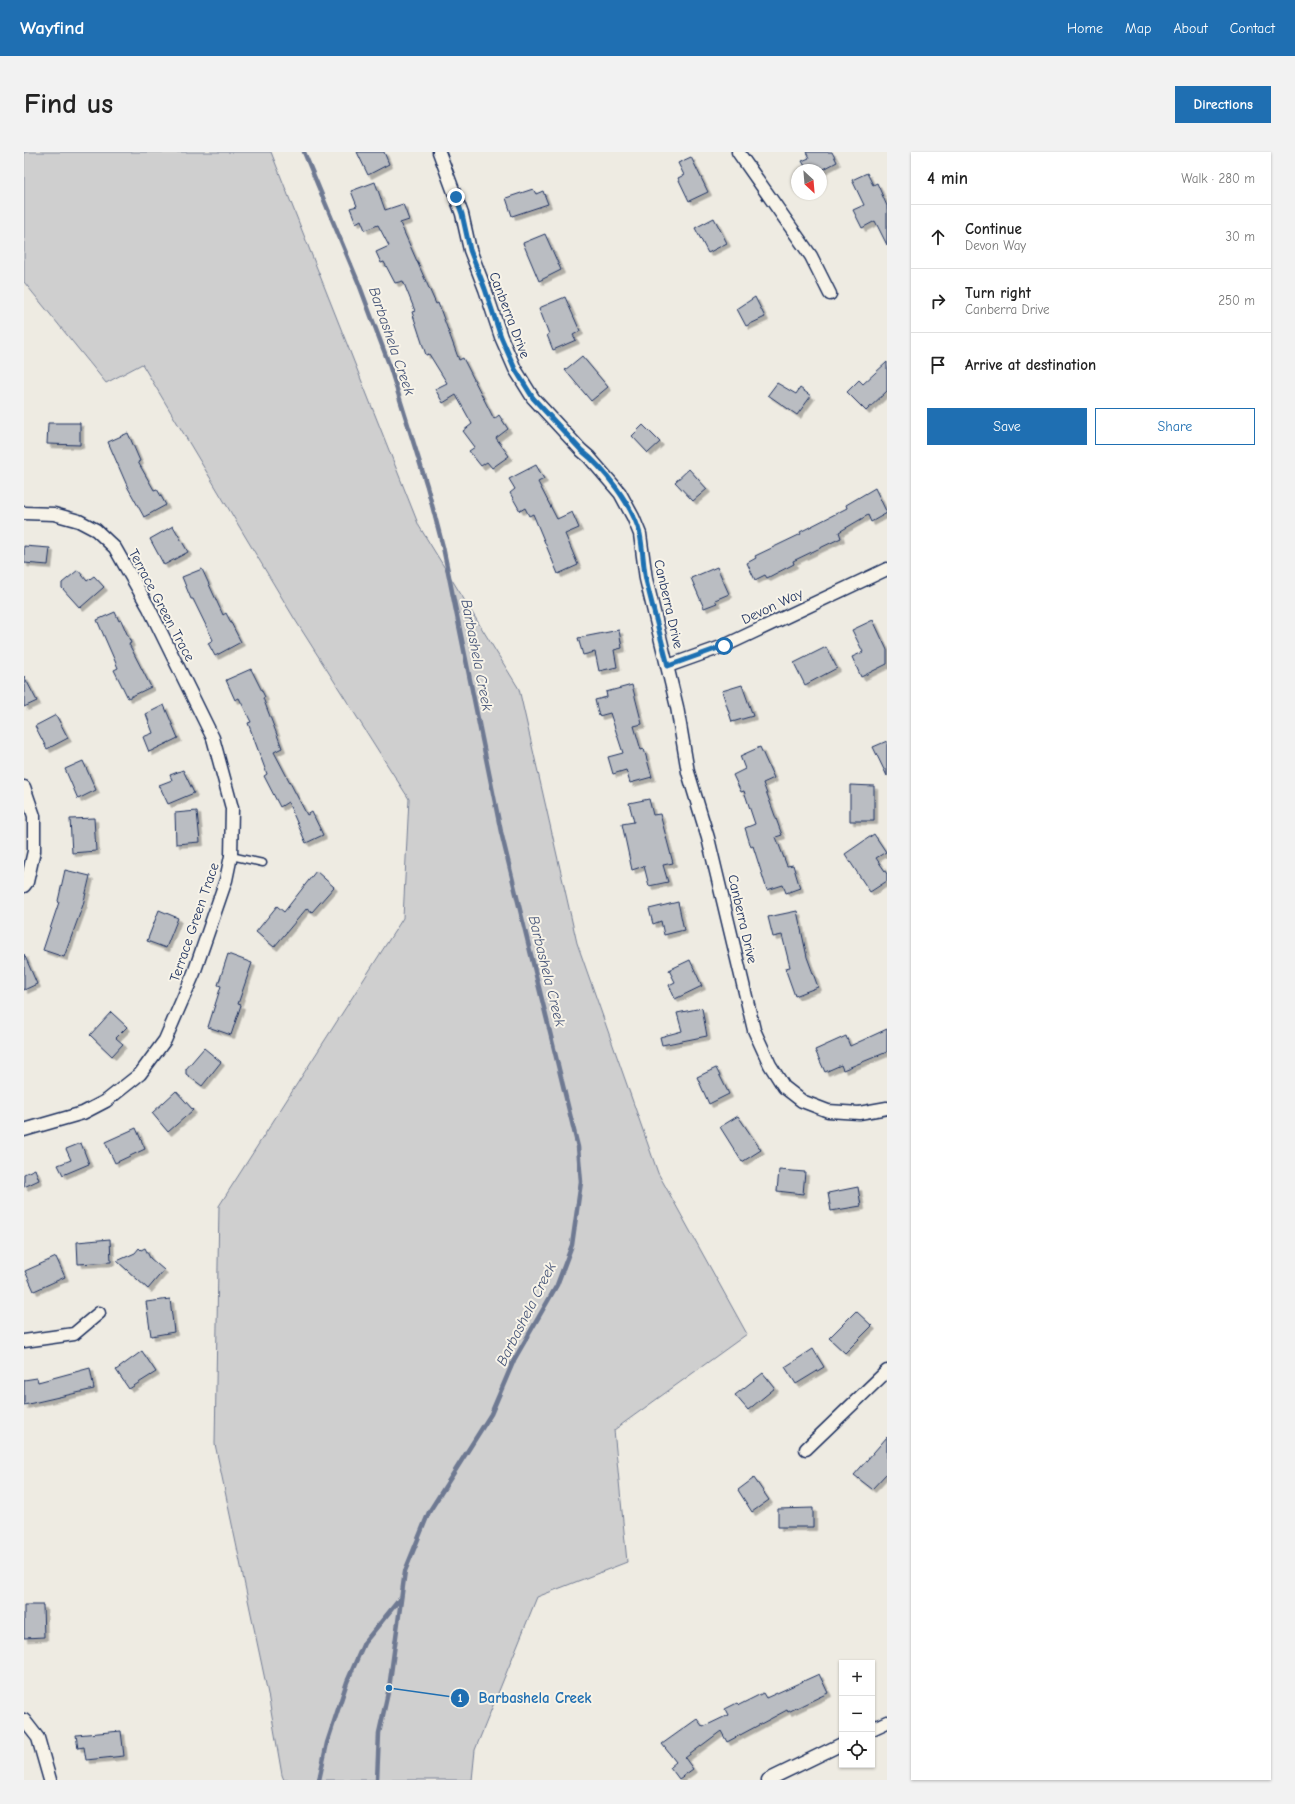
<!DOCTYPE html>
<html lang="en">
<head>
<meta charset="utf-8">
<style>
	body { margin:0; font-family:"Comic Neue",sans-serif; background:#f2f2f2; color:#222 }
	.controls { position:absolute; right:12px; bottom:12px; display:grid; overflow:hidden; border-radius:0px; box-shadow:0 1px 3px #0004 }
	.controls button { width:36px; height:36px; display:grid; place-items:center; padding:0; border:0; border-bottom:1px solid #e0e0e0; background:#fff; color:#222; font:20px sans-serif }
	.compass { position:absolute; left:767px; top:12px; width:36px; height:36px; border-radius:50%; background:#fff; box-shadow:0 1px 3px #0004; rotate:154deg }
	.stop { position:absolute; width:12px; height:12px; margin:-9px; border:3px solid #1f6fb2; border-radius:50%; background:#fff }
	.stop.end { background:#1f6fb2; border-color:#fff; box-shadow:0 1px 4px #0008 }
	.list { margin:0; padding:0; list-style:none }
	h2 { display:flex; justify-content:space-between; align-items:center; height:52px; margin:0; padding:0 16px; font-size:17px }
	h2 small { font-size:13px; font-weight:400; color:#767676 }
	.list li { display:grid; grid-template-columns:26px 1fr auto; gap:12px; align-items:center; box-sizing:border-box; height:64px; padding:0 16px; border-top:1px solid #e0e0e0 }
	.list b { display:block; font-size:15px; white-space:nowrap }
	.list p { margin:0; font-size:13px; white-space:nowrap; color:#767676 }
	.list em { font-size:13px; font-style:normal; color:#767676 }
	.actions { display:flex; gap:8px; padding:12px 16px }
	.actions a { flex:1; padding:9px 0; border:1px solid #1f6fb2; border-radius:0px; text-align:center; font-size:14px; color:#1f6fb2 }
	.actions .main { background:#1f6fb2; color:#fff }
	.icon { flex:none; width:22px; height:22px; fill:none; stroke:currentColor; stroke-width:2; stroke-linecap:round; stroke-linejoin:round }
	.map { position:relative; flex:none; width:863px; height:1628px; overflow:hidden; border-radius:0px }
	header { display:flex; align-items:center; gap:24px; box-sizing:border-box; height:56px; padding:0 20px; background:#1f6fb2; color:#fff }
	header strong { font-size:19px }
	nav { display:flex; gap:22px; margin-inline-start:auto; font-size:14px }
	.intro { display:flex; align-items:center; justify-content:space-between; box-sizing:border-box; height:96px; padding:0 24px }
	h1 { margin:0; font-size:28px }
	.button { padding:10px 18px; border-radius:0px; background:#1f6fb2; color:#fff; font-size:14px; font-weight:700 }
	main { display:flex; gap:24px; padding:0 24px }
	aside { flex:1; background:#fff; border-radius:0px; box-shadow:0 1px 3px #0004 }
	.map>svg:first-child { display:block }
	.green { fill:#cfcfcf; stroke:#757f96 }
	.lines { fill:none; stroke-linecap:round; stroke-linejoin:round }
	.stream { stroke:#6e7992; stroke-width:4.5 }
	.building { fill:#babdc2; stroke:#1b2f5e; filter:url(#shadow) }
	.lane-casing { stroke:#1b2f5e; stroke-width:9 }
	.street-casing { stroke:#1b2f5e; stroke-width:15 }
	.lane { stroke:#f7f3e8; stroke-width:6 }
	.street { stroke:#f7f3e8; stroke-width:12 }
	.route { stroke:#1f6fb2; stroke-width:5 }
	.labels { text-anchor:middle; stroke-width:4; stroke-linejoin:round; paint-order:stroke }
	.street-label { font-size:14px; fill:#1b2f5e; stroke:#f7f3e8 }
	.water-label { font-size:15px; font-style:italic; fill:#455478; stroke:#f7f3e8 }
	.leader { fill:none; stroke:#1f6fb2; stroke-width:1.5 }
	.callout-dot { fill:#1f6fb2; stroke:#f7f3e8; stroke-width:1.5 }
	.mark-label { font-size:12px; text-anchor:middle; font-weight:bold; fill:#fff }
	.callout-label { font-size:15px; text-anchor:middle; font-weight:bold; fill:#1f6fb2; stroke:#f7f3e8; stroke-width:4; stroke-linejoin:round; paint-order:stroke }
</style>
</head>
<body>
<header>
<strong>Wayfind</strong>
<nav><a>Home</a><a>Map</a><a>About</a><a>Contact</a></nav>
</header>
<div class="intro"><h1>Find us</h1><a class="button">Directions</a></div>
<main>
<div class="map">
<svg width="863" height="1628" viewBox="0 0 863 1628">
	<defs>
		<filter id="shadow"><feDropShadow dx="3.5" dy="3.5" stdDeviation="0" flood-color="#0004"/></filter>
	</defs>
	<rect width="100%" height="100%" fill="#eeebe2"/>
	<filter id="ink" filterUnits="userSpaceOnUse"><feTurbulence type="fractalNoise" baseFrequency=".025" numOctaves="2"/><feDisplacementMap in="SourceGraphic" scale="8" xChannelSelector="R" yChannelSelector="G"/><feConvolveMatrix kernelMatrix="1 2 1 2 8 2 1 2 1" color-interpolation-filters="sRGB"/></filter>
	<g filter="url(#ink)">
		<path class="green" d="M0 0H247L395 374 495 537 553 791 634 1021 723 1182 590 1278 603 1410 513 1445 451 1598 448 1628H260L258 1623 244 1542 191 1292 195 1054 379 766 385 647 270 466 118 212 82 231 0 130Z"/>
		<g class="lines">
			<path class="stream" d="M280 0 335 132 365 212 403 334 419 395 477 680 554 995 557 1030 548 1093 533 1133 490 1208 467 1262 405 1360 381 1419 365 1536 355 1581 353 1628
				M295 1628 303 1591 323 1530 340 1491 375 1448"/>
		</g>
		<path class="building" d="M333 0H360L365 12 344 23Z
			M782 0H808L813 10 798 18H783L778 9 785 6Z
			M667 5 684 40 665 49 654 26 660 23 654 11Z
			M843 21 849 33 853 31 863 54V93L851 69 838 76 829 58 840 53 828 28Z
			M351 30 361 58 379 52 385 68 376 71 412 152 414 151 435 208 439 206 470 267 475 263 484 277 472 286 485 304 468 316 463 310 457 314 445 299 451 295 439 279 448 272 432 243 419 251 411 237 423 231 405 202 402 203 388 160 391 159 379 129 371 131 360 110 357 111 352 100 365 94 354 73 341 78 337 68 332 71 326 56 333 54 327 39Z
			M509 37 512 42 519 39 524 52 488 64 482 46Z
			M690 66 703 91 684 101 671 76Z
			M521 82 537 118 515 129 499 91Z
			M541 145 556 179 549 183 552 188 529 198 523 183 525 182 515 156Z
			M731 145 741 165 722 174 713 157Z
			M558 204 584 235 567 249 541 218Z
			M863 210V239L842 259 823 240 835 228 839 232Z
			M753 231 772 242 776 236 787 244 773 263 744 243Z
			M24 271H56V293L23 292Z
			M619 273 636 290 624 301 608 284Z
			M104 281 116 309 114 310 130 338 133 337 142 353 120 365 104 336 84 290Z
			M512 313 520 327 514 330 533 367 548 360 555 376 541 382 554 413 534 422 509 362 505 364 501 356 496 359 486 341 491 337 485 327Z
			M665 317 683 337 669 349 651 330Z
			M851 336 863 361 847 370 844 363 815 380 817 386 769 409 770 412 743 426 741 423 731 428 723 411 732 406 731 404 777 382 776 380 823 356 822 353Z
			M149 374 164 400 140 413 126 387Z
			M0 394 26 396 24 413 0 411Z
			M693 415 705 442 691 448 693 451 680 456 667 426Z
			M178 417 199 463 202 461 217 490 191 504 184 491 189 488 169 447H167L158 425Z
			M54 418 63 429 70 424 80 435 56 456 38 436V431Z
			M91 460 95 469 97 468 107 491 105 492 127 535 104 546 90 518 94 516 73 468Z
			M849 468 863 498V512L837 525 828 505 839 500 828 478Z
			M595 478 598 496 590 498 593 515 575 519 571 500 559 503 554 486Z
			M802 495 813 516 781 533 770 511Z
			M227 517 241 545 239 546 258 596 250 600 283 663 288 660 299 683 282 691 264 650 256 655 240 624 243 622 224 571 227 570 215 546 211 548 202 528Z
			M0 524 13 549 0 555Z
			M608 533 618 572 610 574 617 598 620 597 628 625 606 631 602 618 589 622 584 605 599 601 586 561 575 564 571 548 583 545 582 540Z
			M718 533 729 564 708 570 698 539Z
			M140 553 154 586 125 600 119 585 129 581 122 562Z
			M32 563 44 586 23 597 11 574Z
			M863 589V624L849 595Z
			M736 595 750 626 739 631 758 683 752 685 763 714 769 713 776 736 762 741 759 733 743 738 729 694 727 695 721 676 731 672 720 639 717 640 709 623 721 617 716 604Z
			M59 609 72 638 54 647 41 617Z
			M159 618 170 641 144 652 135 633 148 628 146 623Z
			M826 633 850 634V669H826Z
			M625 647 629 663 636 662 649 711 639 713 644 730 625 734 620 714 608 718 598 672 610 670 605 651Z
			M173 659 176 690 152 692 151 661Z
			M70 666 72 699 48 701 46 667Z
			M850 682 862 700 852 706 863 722V729L846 740 821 702Z
			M41 718 66 724 59 753 40 805 19 798 35 750 34 749Z
			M292 719 310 735 288 760 283 756 250 795 232 780 253 754 260 760Z
			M654 750 660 778 640 783 637 769 629 772 625 757Z
			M135 758 154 766 142 796 123 789Z
			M773 759 783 805 794 835 771 844 761 816 766 815 758 783 749 785 744 765Z
			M0 802 13 832 0 838Z
			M204 802 228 811 214 852 217 853 207 883 184 875 197 834 194 833Z
			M666 808 678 834 651 847 645 833 651 830 645 818Z
			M678 856 683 884 638 893 636 885 658 879 653 861Z
			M87 860 103 875 92 886 99 892 88 904 66 883Z
			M863 877V900L819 918 817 913 801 920 791 898 822 884 826 894Z
			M180 896 197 910 178 934 162 922V917Z
			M692 916 705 942 685 952 673 925Z
			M152 939 169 958 144 980 128 961Z
			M714 964 737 998 718 1010 696 975Z
			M112 976 121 997 91 1011 81 990Z
			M57 991 65 1012 39 1023 34 1013 47 1008 42 997Z
			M11 1017 15 1028 0 1035V1022Z
			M755 1018 781 1020 779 1042 753 1039Z
			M834 1035 837 1054 807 1059 804 1041Z
			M86 1087 87 1110 54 1112 53 1090Z
			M115 1096 117 1098 121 1096 126 1106 140 1118 124 1137 93 1109 111 1101Z
			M32 1105 41 1125 10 1139 1 1119Z
			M146 1147 150 1180 127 1184 122 1150Z
			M832 1159 848 1174 821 1201 805 1186Z
			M789 1197 800 1215 772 1232 761 1215Z
			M118 1199 132 1220 105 1237 92 1218Z
			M66 1216 70 1237 0 1253V1228L13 1226 14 1230Z
			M739 1221 751 1236 724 1258 711 1243Z
			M863 1285V1321L848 1337 830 1323Z
			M730 1326 745 1348 728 1360 714 1338Z
			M789 1356V1375H754V1357Z
			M0 1453H19L20 1485 0 1486Z
			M795 1522 804 1541 764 1560 763 1558 703 1590 697 1579 661 1606 669 1617 655 1627 646 1615 652 1610 638 1592 673 1567 679 1575 704 1563 701 1557 713 1551 715 1553 739 1541 742 1546Z
			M97 1579 100 1604 62 1608 60 1595 54 1596 52 1583Z"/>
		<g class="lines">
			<g class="lane-casing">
				<path id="lane" d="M207 704 239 711"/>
			</g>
			<g class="street-casing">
				<path id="street" d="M415 0 438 62 446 98 461 137 477 185 491 217 509 246 557 298 565 305 596 341 609 365 616 382 622 427 653 555 664 620 684 686 730 878 746 913 760 935 778 949 804 959 835 961 863 956
					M714 0 787 104 806 142
					M0 361 30 362 55 369 72 378 91 396 125 456 189 586 208 656 207 704 202 728 170 821 141 888 116 922 82 949 59 961 0 978
					M644 514 700 494 863 417
					M0 635 10 664V699L3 730 0 734
					M0 1189 50 1182 75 1161
					M782 1297 863 1219
					M0 1568 14 1586 26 1628
					M848 1577 863 1570
					M744 1628 818 1592"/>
			</g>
			<use href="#lane" class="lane"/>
			<use href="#street" class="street"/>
		</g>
	</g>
	<g class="lines" filter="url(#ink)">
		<path class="route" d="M432 45 438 62 446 98 461 137 477 185 491 217 509 246 557 298C580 316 609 354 616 382 619 397 619 413 622 428 629 457 637 486 644 514L700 494"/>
	</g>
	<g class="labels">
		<g class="street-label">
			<text transform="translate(486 163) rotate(69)" y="5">Canberra Drive</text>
			<text transform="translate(645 452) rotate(77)" y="5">Canberra Drive</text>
			<text transform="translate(138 453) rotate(62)" y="5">Terrace Green Trace</text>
			<text transform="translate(748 454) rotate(-25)" y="5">Devon Way</text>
			<text transform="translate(719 767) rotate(77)" y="5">Canberra Drive</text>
			<text transform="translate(170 770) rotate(-71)" y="5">Terrace Green Trace</text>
		</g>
		<g class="water-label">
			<text transform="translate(368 189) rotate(71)" y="5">Barbashela Creek</text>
			<text transform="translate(453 503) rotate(79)" y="5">Barbashela Creek</text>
			<text transform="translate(523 819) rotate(76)" y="5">Barbashela Creek</text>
			<text transform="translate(502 1162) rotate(-63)" y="5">Barbashela Creek</text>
		</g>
	</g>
	<path class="leader" d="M365 1536L436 1546"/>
	<g class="callout-dot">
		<circle cx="365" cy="1536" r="4"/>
		<circle cx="436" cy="1546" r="10"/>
	</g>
	<g class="mark-label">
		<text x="436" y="1550">1</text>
	</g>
	<g class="callout-label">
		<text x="511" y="1551">Barbashela Creek</text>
	</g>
</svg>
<div class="controls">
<button>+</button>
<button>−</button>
<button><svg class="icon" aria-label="locate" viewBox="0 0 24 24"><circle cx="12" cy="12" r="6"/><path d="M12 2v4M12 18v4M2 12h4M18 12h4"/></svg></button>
</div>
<svg class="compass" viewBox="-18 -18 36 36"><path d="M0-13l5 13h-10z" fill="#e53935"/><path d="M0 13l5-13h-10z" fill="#767676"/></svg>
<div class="stop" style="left:700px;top:494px"></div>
<div class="stop end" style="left:432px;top:45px"></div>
</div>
<aside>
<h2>4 min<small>Walk · 280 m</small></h2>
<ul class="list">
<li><svg class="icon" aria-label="ahead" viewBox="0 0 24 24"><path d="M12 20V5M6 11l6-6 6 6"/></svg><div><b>Continue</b><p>Devon Way</p></div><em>30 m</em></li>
<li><svg class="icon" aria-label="right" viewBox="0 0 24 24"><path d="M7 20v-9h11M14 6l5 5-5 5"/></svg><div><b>Turn right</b><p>Canberra Drive</p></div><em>250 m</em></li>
<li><svg class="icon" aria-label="arrive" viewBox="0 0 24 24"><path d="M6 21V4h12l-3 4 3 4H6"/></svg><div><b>Arrive at destination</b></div></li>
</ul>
<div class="actions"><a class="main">Save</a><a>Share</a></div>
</aside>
</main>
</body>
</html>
